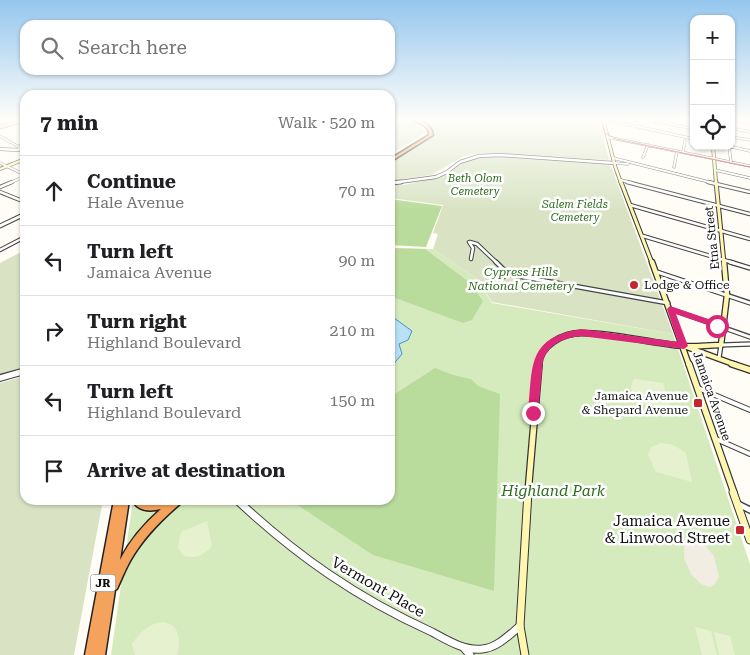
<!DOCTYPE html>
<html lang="en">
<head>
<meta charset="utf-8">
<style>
	body { margin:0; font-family:"Roboto Serif",serif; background:#f6f6f6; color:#202124 }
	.controls { position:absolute; right:15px; top:15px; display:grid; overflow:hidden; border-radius:10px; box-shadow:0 1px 4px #0004 }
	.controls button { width:45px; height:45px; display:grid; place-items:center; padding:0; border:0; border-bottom:1px solid #e0e0e0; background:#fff; color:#202124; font:25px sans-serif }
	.stop { position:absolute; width:15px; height:15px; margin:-11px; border:4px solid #db2777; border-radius:50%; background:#fff }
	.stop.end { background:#db2777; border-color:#fff; box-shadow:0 1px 5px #0008 }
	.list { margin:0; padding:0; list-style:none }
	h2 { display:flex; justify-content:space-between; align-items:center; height:65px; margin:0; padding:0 20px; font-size:21px }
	h2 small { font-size:16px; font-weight:400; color:#757577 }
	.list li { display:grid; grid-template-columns:32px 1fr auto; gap:15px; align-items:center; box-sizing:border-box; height:70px; padding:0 20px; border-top:1px solid #e0e0e0 }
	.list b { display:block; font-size:19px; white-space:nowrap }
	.list p { margin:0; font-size:16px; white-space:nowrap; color:#757577 }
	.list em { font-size:16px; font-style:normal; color:#757577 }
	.icon { flex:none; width:28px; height:28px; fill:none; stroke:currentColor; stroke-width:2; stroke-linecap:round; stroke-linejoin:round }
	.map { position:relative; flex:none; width:750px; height:655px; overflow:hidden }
	.search { position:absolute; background:#fff; box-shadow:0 1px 4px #0004; left:20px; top:20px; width:375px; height:55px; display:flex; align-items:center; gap:12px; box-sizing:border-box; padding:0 18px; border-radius:15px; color:#757577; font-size:19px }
	.panel { position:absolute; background:#fff; box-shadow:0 1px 4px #0004; left:20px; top:90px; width:375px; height:415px; border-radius:15px }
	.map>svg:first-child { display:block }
	.green { fill:#d5ebbd }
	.forest { fill:#b9dc9c }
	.cemetery { fill:#d9e3c4 }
	.pitch { fill:#e6f2cf }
	.plaza { fill:#f1ede2 }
	.water { fill:#b9e0f7; stroke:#3f96cf }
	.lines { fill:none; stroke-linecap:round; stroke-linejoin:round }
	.minor-far4-casing { stroke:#444; stroke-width:3 }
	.minor-far3-casing { stroke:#444; stroke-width:4.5 }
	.minor-far2-casing { stroke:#444; stroke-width:5.5 }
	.minor-far1-casing { stroke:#444; stroke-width:6 }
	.minor-casing { stroke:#444; stroke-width:8 }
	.tertiary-far3-casing { stroke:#444; stroke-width:4 }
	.tertiary-far2-casing { stroke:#444; stroke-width:5 }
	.tertiary-far1-casing { stroke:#444; stroke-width:8 }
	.tertiary-casing { stroke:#444; stroke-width:9 }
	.secondary-far4-casing { stroke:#333; stroke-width:4 }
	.secondary-far3-casing { stroke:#333; stroke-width:5 }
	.secondary-far2-casing { stroke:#333; stroke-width:7 }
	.secondary-far1-casing { stroke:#333; stroke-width:8 }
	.secondary-casing { stroke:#333; stroke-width:9 }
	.primary-casing { stroke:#222; stroke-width:4.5 }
	.motorway-casing { stroke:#222; stroke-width:3 }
	.minor-far4 { stroke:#fff; stroke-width:2 }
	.minor-far3 { stroke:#fff; stroke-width:2.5 }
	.minor-far2 { stroke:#fff; stroke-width:3 }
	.minor-far1 { stroke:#fff; stroke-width:4 }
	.minor { stroke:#fff; stroke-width:5 }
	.tertiary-far3 { stroke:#fff; stroke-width:2.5 }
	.tertiary-far2 { stroke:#fff; stroke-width:3 }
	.tertiary-far1 { stroke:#fff; stroke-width:5.5 }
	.tertiary { stroke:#fff; stroke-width:7 }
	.secondary-far4 { stroke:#fff6b0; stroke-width:2.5 }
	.secondary-far3 { stroke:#fff6b0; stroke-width:3 }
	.secondary-far2 { stroke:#fff6b0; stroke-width:4.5 }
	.secondary-far1 { stroke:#fff6b0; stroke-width:5.5 }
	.secondary { stroke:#fff6b0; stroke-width:7 }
	.primary { stroke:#f9d66b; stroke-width:3 }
	.motorway { fill:#f5a25d; fill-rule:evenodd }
	.rail { stroke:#c4262e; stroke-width:1 }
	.route { fill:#db2777 }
	.poi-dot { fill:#c4262e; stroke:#fff; stroke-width:2 }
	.labels { text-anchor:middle; stroke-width:5; stroke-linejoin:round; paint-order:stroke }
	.far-park-label { font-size:11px; font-style:italic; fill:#2f6b1f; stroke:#fff }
	.shield { fill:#fff; stroke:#585858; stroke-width:1 }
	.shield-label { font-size:11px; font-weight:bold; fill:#111 }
	.street-label { font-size:12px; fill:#111; stroke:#fff }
	.park-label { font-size:12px; font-style:italic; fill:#2f6b1f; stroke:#fff }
	.poi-label { font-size:12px; fill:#111; stroke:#fff; text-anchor:start }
	.near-park-label { font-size:15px; font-style:italic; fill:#2f6b1f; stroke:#fff }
	.near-poi-label { font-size:15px; fill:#111; stroke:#fff; text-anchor:end }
	.near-street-label { font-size:15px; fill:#111; stroke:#fff }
</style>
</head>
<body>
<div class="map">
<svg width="750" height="655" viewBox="0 0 750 655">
	<rect width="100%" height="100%" fill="#fffdf5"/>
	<path class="green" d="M390 248 433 249 476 278 492 303 673 334 750 564V655H111L133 500H390Z"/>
	<path class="forest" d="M390 199 442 206 426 247 390 245Z
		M390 248 425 249 469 282 483 301 472 320 463 323 390 296Z
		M435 368 453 375 471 379 478 386 500 394 494 591 373 555 290 500H390V397Z"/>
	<path class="cemetery" d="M390 119H405L422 127 425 133 390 155Z
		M416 119H599L609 160 482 153 464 156 431 175 390 181V163L431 138 435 133 433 127Z
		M490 156 602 163 611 166 673 334 492 302 476 278 433 249 438 234 433 233 443 205 390 198V185H404L435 178 447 174 468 159Z
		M25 250V367L0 374V263Z
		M25 376V500H103L74 655H0V383Z"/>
	<path class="pitch" d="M634 379 663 383 670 406C655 413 622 398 634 379Z
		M661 443 673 445 686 453 692 482 656 472 648 455 651 447Z
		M207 521 212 546C204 555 195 560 183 555L178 548 181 532Z
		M163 622C180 625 181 640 177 655H135L132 644C140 632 148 624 163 622Z
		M695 627 711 631 717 655H702Z
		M714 632 730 636 735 655H719Z"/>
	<path class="plaza" d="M688 538H695L704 544 714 556 719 577 715 584 710 587 701 584 691 574 684 558V546Z"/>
	<path class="water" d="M390 315 412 331 408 340 399 344 402 354 391 367Z"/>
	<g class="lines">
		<g class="minor-far4-casing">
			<path id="minor-far4" d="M603 119 694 139
				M645 119 694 129
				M684 119 694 120
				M731 120 750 123
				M19 121 25 125
				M731 128 750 132
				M0 136 19 147
				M607 137 750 166
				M731 137 750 140
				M728 146 750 151
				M729 146 731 162
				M683 152 685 141
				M643 157 648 145
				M613 158 713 183
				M0 163 25 175
				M614 163 628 164
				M674 167 677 151
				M715 170 750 178
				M621 180 632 183
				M10 183 25 176"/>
		</g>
		<g class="minor-far3-casing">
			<path id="minor-far3" d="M627 182 750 214
				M708 182 750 192
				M0 187 12 182
				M0 192 25 202
				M630 205 750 239
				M643 236 734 263
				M469 242 473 248 471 259
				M470 242 477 244 497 263
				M0 250 25 237"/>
		</g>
		<g class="minor-far2-casing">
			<path id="minor-far2" d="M496 262 504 270
				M730 262 750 268
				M498 273a4 4 0 1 1 8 0a4 4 0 1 1-8 0Z
				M657 272 750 303
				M507 274 668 303
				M670 309 750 337
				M719 358 721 345 750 344"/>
		</g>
		<g class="minor-far1-casing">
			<path id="minor-far1" d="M698 388 750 410
				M716 439 750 454"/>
		</g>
		<g class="minor-casing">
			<path id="minor" d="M738 504 750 510"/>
		</g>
		<g class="tertiary-far3-casing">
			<path id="tertiary-far3" d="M0 149 19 150
				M392 183 436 177 447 172 460 162 479 156 500 155 614 163"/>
		</g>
		<g class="tertiary-far2-casing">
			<path id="tertiary-far2" d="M390 183 401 182
				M0 226 25 214"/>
		</g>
		<g class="tertiary-far1-casing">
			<path id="tertiary-far1" d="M0 378 25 371"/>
		</g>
		<g class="tertiary-casing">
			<path id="tertiary" d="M237 500C297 556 357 598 432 632 447 640 464 651 482 649 497 648 509 635 520 626
				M463 647 470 655"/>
		</g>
		<g class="secondary-far4-casing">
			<path id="secondary-far4" d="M603 119 615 166 621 183
				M713 146 716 183
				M19 150V147L25 145
				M0 169 25 159"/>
		</g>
		<g class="secondary-far3-casing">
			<path id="secondary-far3" d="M621 182 652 263
				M716 182 724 263"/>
		</g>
		<g class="secondary-far2-casing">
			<path id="secondary-far2" d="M652 262 689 365
				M687 347 736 365
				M539 365C540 345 563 333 582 333 614 333 650 343 682 346 695 347 708 345 721 345L727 295 724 262"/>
		</g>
		<g class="secondary-far1-casing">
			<path id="secondary-far1" d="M689 364 734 493
				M732 364 750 370
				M528 493 539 364"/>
		</g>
		<g class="secondary-casing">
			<path id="secondary" d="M733 492 750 540
				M525 655 520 626 528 492"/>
		</g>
		<g class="primary-casing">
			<path id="primary" d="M0 127 25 120"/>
		</g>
		<g class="motorway-casing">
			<path id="motorway" d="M412 119C421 120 432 125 433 135L390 162V159L429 135C429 125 419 123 412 120Z
				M114 500H129L120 560C130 540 144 524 161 509 149 512 138 511 132 500H143L149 502H153L162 500H182L181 503C161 520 143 538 130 561 125 570 121 580 117 589L115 590 105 655H85Z"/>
		</g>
		<use href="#minor-far4" class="minor-far4"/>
		<use href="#minor-far3" class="minor-far3"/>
		<use href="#minor-far2" class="minor-far2"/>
		<use href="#minor-far1" class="minor-far1"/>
		<use href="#minor" class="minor"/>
		<use href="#tertiary-far3" class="tertiary-far3"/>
		<use href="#tertiary-far2" class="tertiary-far2"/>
		<use href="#tertiary-far1" class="tertiary-far1"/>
		<use href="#tertiary" class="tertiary"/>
		<use href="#secondary-far4" class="secondary-far4"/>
		<use href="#secondary-far3" class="secondary-far3"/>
		<use href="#secondary-far2" class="secondary-far2"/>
		<use href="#secondary-far1" class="secondary-far1"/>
		<use href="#secondary" class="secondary"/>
		<use href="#primary" class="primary"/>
		<use href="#motorway" class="motorway"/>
		<path class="rail" d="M601 119 605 133 616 139 750 167"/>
	</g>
	<linearGradient id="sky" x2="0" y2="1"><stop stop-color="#95c6ee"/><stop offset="0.57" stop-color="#fffefa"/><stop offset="1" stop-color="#fffefa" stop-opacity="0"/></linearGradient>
	<rect width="750" height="210" fill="url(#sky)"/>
	<path class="route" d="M670 306 720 323 721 326 717 328 676 314 688 346 684 349 581 336C564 338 550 343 543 360L538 413 537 416H530L528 413C533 367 526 338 581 329L678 342 667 309Z"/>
	<g class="poi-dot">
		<circle cx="634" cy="285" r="5"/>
		<rect x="693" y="398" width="10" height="10" rx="2.5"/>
		<rect x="735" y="525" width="10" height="10" rx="2.5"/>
	</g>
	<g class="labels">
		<g class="far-park-label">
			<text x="475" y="182">Beth Olom<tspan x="475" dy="13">Cemetery</tspan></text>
			<text x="575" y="208">Salem Fields<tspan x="575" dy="13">Cemetery</tspan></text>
		</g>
		<rect class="shield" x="90.5" y="574.5" width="25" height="17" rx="4"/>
		<g class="shield-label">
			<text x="103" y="587">JR</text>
		</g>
		<g class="street-label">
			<text transform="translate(712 238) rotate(-96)" y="4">Etna Street</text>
			<text transform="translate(712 396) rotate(71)" y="4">Jamaica Avenue</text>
		</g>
		<g class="park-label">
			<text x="521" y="276">Cypress Hills<tspan x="521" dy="14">National Cemetery</tspan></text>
		</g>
		<g class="poi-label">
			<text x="644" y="289">Lodge &amp; Office</text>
			<text x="688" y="400" text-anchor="end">Jamaica Avenue<tspan x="688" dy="14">&amp; Shepard Avenue</tspan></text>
		</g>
		<g class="near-park-label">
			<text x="553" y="496">Highland Park</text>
		</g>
		<g class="near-poi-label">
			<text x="730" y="526">Jamaica Avenue<tspan x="730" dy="17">&amp; Linwood Street</tspan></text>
		</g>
		<g class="near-street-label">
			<text transform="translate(378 587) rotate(30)" y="5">Vermont Place</text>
		</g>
	</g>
</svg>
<div class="controls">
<button>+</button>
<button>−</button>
<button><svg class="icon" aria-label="locate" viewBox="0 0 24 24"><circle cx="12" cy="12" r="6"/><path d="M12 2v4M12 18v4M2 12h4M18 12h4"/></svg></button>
</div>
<div class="stop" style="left:717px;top:326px"></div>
<div class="stop end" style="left:533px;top:413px"></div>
<div class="search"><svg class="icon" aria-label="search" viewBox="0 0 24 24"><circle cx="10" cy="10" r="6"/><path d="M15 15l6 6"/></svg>Search here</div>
<section class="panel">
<h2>7 min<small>Walk · 520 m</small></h2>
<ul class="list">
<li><svg class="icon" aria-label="ahead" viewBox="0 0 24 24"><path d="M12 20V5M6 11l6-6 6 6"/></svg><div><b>Continue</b><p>Hale Avenue</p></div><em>70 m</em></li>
<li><svg class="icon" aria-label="left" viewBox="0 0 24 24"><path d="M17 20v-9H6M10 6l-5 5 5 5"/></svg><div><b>Turn left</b><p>Jamaica Avenue</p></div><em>90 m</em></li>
<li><svg class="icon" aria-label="right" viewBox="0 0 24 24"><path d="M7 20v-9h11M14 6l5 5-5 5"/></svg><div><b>Turn right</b><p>Highland Boulevard</p></div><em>210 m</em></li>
<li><svg class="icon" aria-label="left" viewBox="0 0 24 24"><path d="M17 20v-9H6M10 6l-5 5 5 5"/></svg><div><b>Turn left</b><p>Highland Boulevard</p></div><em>150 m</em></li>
<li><svg class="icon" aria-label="arrive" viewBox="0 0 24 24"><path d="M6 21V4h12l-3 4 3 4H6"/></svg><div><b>Arrive at destination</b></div></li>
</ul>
</section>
</div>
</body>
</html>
